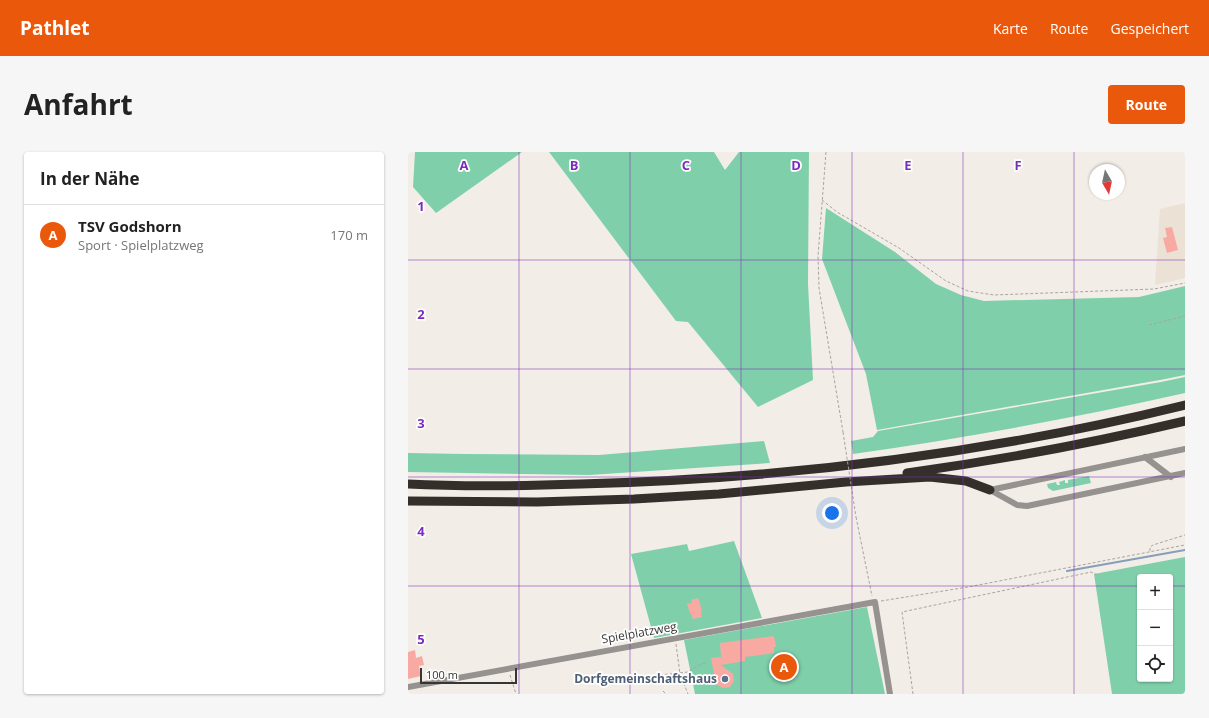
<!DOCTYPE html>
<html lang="de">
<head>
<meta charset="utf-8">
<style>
	body { margin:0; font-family:"Open Sans",sans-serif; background:#f6f6f6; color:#222 }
	.controls { position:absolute; right:12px; bottom:12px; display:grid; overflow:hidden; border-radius:4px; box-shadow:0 1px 3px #0004 }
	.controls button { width:36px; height:36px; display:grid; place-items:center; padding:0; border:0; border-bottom:1px solid #e0e0e0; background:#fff; color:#222; font:20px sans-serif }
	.compass { position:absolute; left:681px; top:12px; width:36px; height:36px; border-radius:50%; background:#fff; box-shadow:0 1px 3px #0004; rotate:171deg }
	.scale { position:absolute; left:12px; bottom:10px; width:97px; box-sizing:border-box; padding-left:4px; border:2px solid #383634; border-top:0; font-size:11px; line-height:14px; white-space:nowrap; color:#383634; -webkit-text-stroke:3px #fff; paint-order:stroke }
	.you { position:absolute; left:424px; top:361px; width:14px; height:14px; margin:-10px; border:3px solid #fff; border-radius:50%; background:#1a73e8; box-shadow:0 0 0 6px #1a73e833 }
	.badge { display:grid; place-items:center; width:26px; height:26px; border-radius:50%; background:#ea580c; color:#fff; font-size:13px; font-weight:700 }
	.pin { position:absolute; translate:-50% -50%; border:2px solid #fff; box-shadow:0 1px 4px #0006 }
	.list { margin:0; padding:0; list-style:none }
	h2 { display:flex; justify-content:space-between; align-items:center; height:52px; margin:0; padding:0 16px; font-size:17px }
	h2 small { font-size:13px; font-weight:400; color:#767676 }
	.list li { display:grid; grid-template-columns:26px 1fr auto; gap:12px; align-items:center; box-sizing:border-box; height:60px; padding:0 16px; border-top:1px solid #e0e0e0 }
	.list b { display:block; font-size:15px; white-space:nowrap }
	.list p { margin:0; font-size:13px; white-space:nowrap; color:#767676 }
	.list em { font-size:13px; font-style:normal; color:#767676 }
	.icon { flex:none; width:22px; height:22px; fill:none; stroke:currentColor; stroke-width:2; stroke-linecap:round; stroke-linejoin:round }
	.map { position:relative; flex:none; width:777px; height:542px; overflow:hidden; border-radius:4px }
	header { display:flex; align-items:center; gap:24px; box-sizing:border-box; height:56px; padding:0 20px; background:#ea580c; color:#fff }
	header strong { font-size:19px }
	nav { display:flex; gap:22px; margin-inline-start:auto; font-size:14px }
	.intro { display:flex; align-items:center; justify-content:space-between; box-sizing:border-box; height:96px; padding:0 24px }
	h1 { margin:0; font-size:28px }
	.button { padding:10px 18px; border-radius:4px; background:#ea580c; color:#fff; font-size:14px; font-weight:700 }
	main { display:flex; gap:24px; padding:0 24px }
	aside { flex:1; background:#fff; border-radius:4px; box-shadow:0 1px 3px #0004 }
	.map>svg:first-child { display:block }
	.built { fill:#ece1d5 }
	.green { fill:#7fd0aa; fill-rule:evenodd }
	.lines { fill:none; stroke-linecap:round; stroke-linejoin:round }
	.stream { stroke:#859eba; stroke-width:2 }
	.building { fill:#f8aaa2 }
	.path { stroke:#a8a4a0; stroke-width:1; stroke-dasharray:3 2; stroke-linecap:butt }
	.minor { stroke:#959290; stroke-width:6 }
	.highway { stroke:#352f2b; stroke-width:9 }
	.path-bridge { stroke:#a8a4a0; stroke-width:1; stroke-dasharray:3 2; stroke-linecap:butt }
	.grid { fill:none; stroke:#7b2cbf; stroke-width:1; stroke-opacity:0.55 }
	.service-dot { fill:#5c6f8a; stroke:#fff; stroke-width:1.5 }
	.labels { text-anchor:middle; stroke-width:3.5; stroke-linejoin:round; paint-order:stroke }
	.street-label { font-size:12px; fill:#383634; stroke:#fff }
	.service-label { font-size:12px; font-weight:bold; fill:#4e5e75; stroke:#fff; text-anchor:end }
	.grid-label { font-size:13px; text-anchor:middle; font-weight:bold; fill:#7b2cbf; stroke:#fff; stroke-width:3.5; stroke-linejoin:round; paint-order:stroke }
</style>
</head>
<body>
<header>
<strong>Pathlet</strong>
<nav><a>Karte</a><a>Route</a><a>Gespeichert</a></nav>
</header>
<div class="intro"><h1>Anfahrt</h1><a class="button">Route</a></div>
<main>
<aside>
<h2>In der Nähe<small></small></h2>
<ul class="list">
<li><span class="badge">A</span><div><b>TSV Godshorn</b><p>Sport · Spielplatzweg</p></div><em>170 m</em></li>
</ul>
</aside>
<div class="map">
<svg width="777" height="542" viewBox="0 0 777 542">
	<rect width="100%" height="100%" fill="#f3ede7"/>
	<path class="built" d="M777 51V126L747 133 752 57Z"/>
	<path class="green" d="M7 0H114L28 61 5 35Z
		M141 0H306L317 18 331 0H401L400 132 405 228 350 255 280 170 268 169Z
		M418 56 487 100 528 132 553 143 576 149 731 145 777 134V223L752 228 469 278 458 222 414 107Z
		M777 225V241C667 266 557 286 445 302L443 289 465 285 470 279 753 230Z
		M356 289 362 311 181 323 0 320V301L56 302 191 303Z
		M681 324 683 331 645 339 640 336 639 332 648 330 649 333H652L651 330 657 328V331H660V328Z
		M326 389 354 466 246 486 223 402 279 392 281 399Z
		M777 405V542H704L686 422ZM732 425H762V527H732Z
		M459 455 477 542H287L276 488Z"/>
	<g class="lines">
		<path class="stream" d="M659 419 777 398"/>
	</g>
	<path class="building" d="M764 75 770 98 759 101 755 86 759 85 757 76Z
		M290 446 294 458H293L294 465 285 467 283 461H282L279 452 284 451 283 448Z
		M366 484 368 495H366V501L337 505V509L313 513 325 522 326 529 322 535 315 536 308 532 303 506 313 505 312 491Z
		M7 498 8 506 14 504 16 513 11 514 13 524 0 527V500Z"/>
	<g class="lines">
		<path class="path" d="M418 0 410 104 411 136 435 280
			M414 48 429 60 491 96 538 129 560 139 586 143 746 137 777 131
			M741 173 777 164
			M448 365 464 444
			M742 399V395L745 393 777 383
			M473 449 560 435 777 393
			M268 492 272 522 280 542
			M102 523 108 542
			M252 523 280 520 293 512 299 511
			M255 539 258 542
			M505 542 494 460 683 420 689 423"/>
		<path class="minor" d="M737 305 763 325
			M582 338 609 353 619 354 777 321
			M582 338 777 297
			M0 535 467 450 482 542"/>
		<path class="highway" d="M499 321C592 308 685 291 777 269
			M0 332C58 335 116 334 173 332 375 327 581 301 777 253
			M0 349 129 350 226 347 311 342 438 330 522 325 558 329 582 338"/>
		<path class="path-bridge" d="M435 280 448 365"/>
	</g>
	<path class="grid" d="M111 0V542M222 0V542M333 0V542M444 0V542M555 0V542M666 0V542M0 108H777M0 217H777M0 325H777M0 434H732M762 434H777"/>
	<circle class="service-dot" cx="317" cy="527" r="4"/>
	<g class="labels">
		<g class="street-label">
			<text transform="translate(231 481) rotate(-10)" y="4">Spielplatzweg</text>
		</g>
		<g class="service-label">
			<text x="309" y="531">Dorfgemeinschaftshaus</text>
		</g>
	</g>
	<g class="grid-label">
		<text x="56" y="18">A</text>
		<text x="166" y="18">B</text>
		<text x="278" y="18">C</text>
		<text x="388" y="18">D</text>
		<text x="500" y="18">E</text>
		<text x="610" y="18">F</text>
		<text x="13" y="59">1</text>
		<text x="13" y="167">2</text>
		<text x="13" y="276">3</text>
		<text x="13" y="384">4</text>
		<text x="13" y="492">5</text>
	</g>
</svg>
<div class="controls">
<button>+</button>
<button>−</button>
<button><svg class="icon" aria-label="locate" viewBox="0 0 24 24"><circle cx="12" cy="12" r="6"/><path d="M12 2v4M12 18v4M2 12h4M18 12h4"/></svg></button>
</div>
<svg class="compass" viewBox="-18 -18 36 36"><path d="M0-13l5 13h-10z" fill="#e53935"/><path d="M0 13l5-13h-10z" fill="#767676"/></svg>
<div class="scale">100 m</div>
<div class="you"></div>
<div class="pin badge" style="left:376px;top:515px">A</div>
</div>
</main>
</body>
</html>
